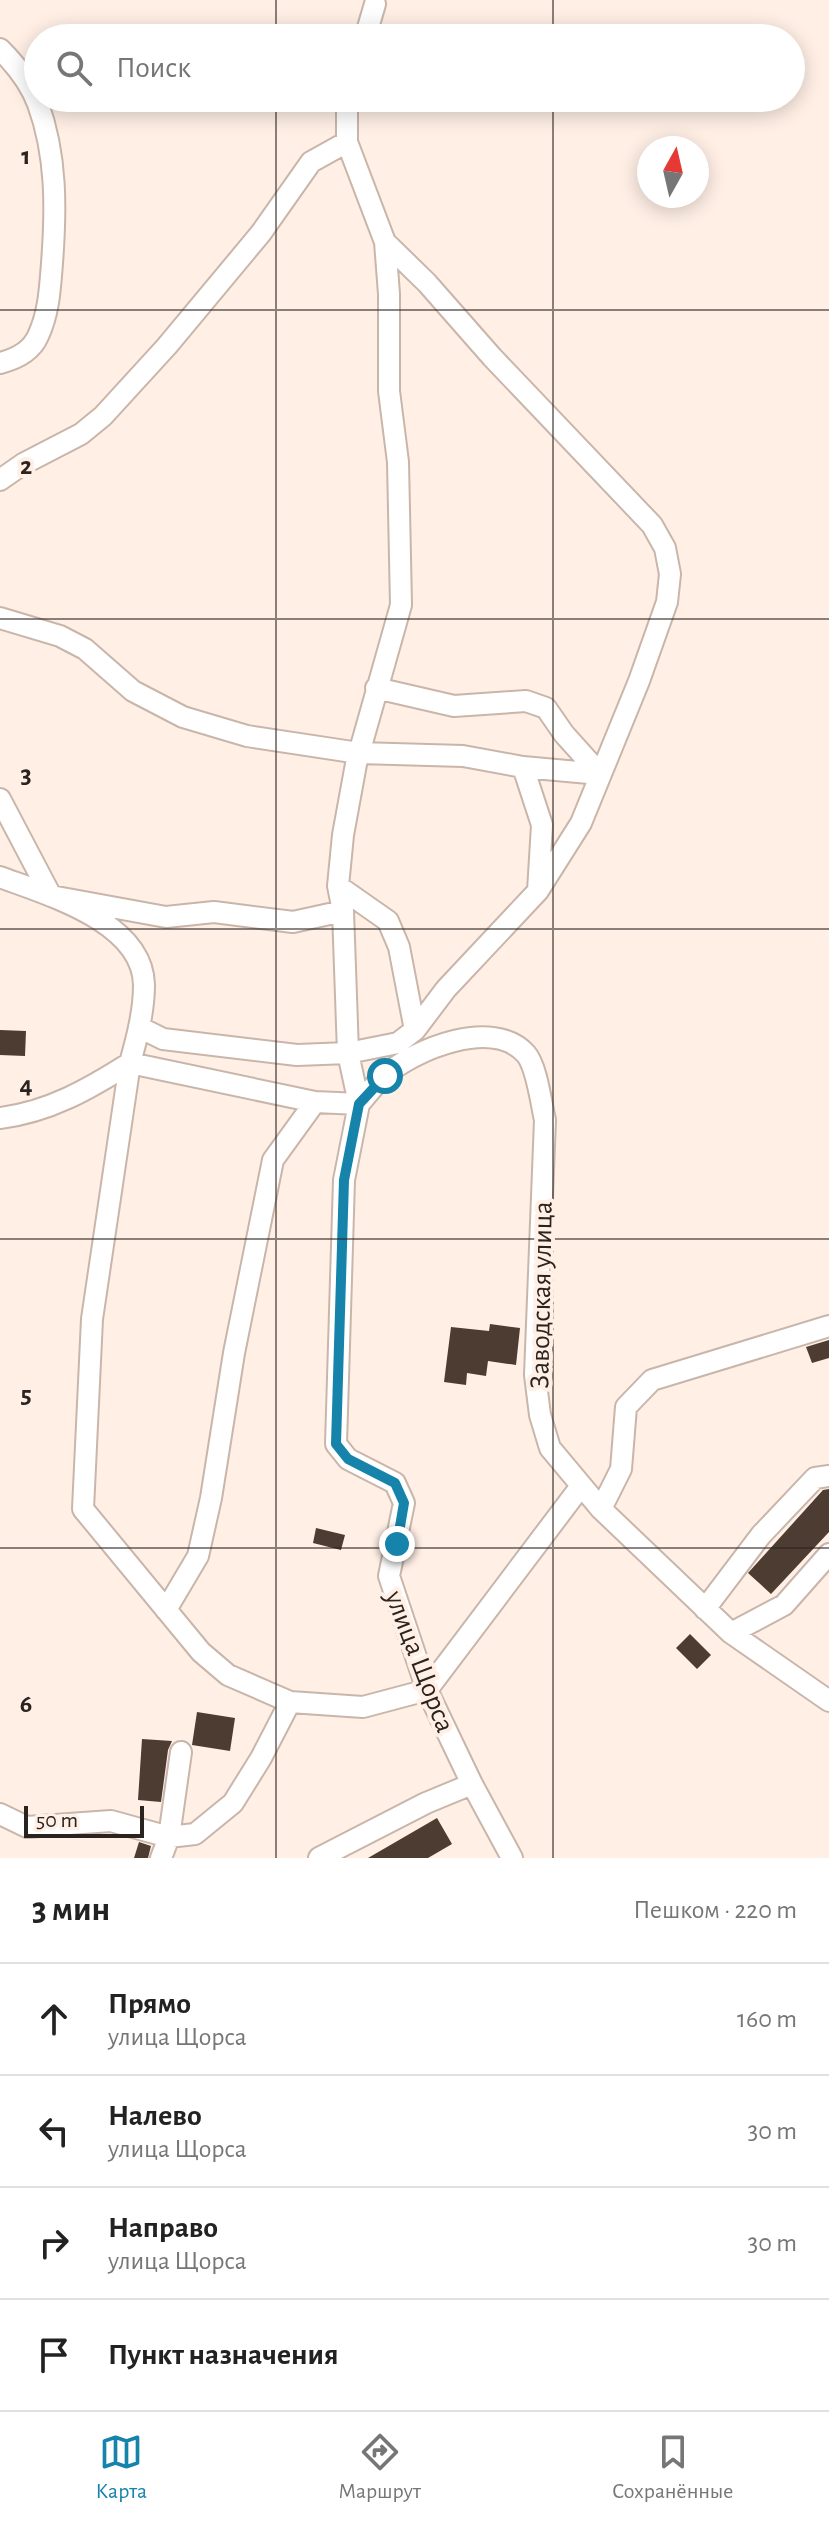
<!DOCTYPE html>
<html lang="ru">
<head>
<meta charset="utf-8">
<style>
	body { margin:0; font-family:"Alegreya Sans",sans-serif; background:#f2f2f2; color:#222 }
	.compass { position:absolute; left:637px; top:136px; width:72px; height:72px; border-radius:50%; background:#fff; box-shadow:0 4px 20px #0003; rotate:8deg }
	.scale { position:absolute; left:24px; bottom:20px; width:120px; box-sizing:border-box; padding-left:8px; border:4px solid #2a231f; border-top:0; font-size:22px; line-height:28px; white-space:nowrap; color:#2a231f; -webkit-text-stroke:6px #ffefe5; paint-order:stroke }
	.stop { position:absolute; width:24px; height:24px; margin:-18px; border:6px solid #1683ab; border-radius:50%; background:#fff }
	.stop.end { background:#1683ab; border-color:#fff; box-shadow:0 2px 8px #0008 }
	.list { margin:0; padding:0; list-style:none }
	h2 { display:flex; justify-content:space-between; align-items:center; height:104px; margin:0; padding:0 32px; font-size:34px }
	h2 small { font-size:26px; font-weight:400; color:#767676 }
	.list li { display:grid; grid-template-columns:52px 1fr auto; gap:24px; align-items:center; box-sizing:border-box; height:112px; padding:0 32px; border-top:2px solid #e0e0e0 }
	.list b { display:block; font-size:30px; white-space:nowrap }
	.list p { margin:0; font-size:26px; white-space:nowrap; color:#767676 }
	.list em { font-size:26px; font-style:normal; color:#767676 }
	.icon { flex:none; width:44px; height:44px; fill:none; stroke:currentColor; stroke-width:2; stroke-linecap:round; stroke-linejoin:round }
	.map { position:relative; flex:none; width:829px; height:1858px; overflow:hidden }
	.search { position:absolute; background:#fff; box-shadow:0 4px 20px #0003; left:24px; right:24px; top:24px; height:88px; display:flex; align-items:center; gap:20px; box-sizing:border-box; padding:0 28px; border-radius:44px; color:#767676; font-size:30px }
	.sheet { height:552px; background:#fff }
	nav { display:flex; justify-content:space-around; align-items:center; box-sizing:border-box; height:112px; border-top:2px solid #e0e0e0; background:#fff; font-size:22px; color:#767676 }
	nav a { display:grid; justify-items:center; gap:4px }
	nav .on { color:#1683ab }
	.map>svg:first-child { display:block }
	.building { fill:#4c3c32 }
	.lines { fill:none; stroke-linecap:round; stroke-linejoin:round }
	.minor-casing { stroke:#c9b6aa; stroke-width:24 }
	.minor { stroke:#fff; stroke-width:20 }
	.route { stroke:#1683ab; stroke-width:10 }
	.grid { fill:none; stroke:#2a231f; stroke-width:2; stroke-opacity:0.55 }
	.labels { text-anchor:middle; stroke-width:8; stroke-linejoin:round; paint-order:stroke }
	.street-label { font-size:28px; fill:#2a231f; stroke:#ffefe5 }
	.grid-label { font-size:26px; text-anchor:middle; font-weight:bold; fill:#2a231f; stroke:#ffefe5; stroke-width:8; stroke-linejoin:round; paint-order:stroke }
</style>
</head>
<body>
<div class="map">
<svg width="829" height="1858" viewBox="0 0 829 1858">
	<rect width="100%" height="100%" fill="#ffefe5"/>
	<path class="building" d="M0 1030 26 1031 25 1056 0 1055Z
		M490 1324 520 1328 516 1365 488 1361 486 1376 467 1373 466 1385 444 1382 451 1327 489 1331Z
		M829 1340V1358L812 1363 806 1347Z
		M829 1489V1532L771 1594 748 1573 823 1490Z
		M316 1528 345 1535 341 1550 313 1543Z
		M690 1634 711 1655 697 1669 676 1648Z
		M197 1712 235 1718 230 1751 192 1745Z
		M142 1739 172 1741 168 1750 161 1802 138 1800Z
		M437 1818 452 1844 428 1858H368Z
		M139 1842 151 1846 148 1858H134Z"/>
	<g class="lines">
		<g class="minor-casing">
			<path id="minor" d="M365 38 375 4
				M0 49C16 65 30 82 38 104 57 156 56 210 52 263 50 288 49 313 38 336 31 352 16 359 0 363
				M347 98V142L385 242 389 294V391L398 462 401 605 356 764 343 835 338 886 343 911 348 1053 359 1104 344 1180 336 1444 348 1459 395 1483 404 1503 389 1576 427 1690 472 1784 512 1858
				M0 480 23 464 81 434 103 416 167 346 261 233 311 162 347 142
				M0 618 60 636 85 649 133 691 183 717 247 736 359 753 463 756 523 767 600 774
				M376 688 454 706 526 701 546 708 564 734 600 774
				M523 767 542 825 538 891
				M0 799 51 896 166 917 214 912 293 922 343 911
				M0 877C48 895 143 922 144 985 144 1011 137 1038 130 1063L92 1319 83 1509 201 1652 228 1675 290 1702 363 1707 427 1690 581 1486
				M338 886 388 921 399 947 415 1030
				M139 1027 163 1039 297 1055 348 1053 398 1043 415 1030 446 989 538 891 581 823 639 681 667 602 670 574 665 548 652 525 492 357 427 283 385 242
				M130 1063 315 1102 359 1104
				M359 1104C367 1095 375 1084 384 1076 415 1049 493 1017 526 1054 537 1067 541 1103 545 1120L535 1375 540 1415 550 1448 601 1509 731 1633 829 1701
				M0 1118C49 1112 89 1089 130 1063
				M601 1509 621 1469 626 1407 652 1380 829 1326
				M705 1609 761 1535 815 1478 829 1476
				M166 1610 198 1556 211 1498 234 1353 273 1160 315 1102
				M731 1633 784 1605 829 1554
				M0 1814 27 1827 111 1821 169 1837 181 1752
				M161 1858 169 1837 195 1834 233 1803 261 1758 290 1702
				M319 1858 426 1803 472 1784"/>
		</g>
		<use href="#minor" class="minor"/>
	</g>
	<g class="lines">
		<path class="route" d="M385 1076 359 1104 344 1180 336 1444 348 1459 395 1483 404 1503 397 1544"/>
	</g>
	<path class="grid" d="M276 0V38M553 0V38M276 98V1858M553 98V1858M0 310H829M0 619H829M0 929H829M0 1239H829M0 1548H829"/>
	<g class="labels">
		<g class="street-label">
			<text transform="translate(540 1295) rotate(-89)" y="10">Заводская улица</text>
			<text transform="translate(421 1661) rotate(69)" y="10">улица Щорса</text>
		</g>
	</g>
	<g class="grid-label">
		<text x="26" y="164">1</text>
		<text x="26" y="474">2</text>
		<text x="26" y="783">3</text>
		<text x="26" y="1093">4</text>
		<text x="26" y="1403">5</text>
		<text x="26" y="1712">6</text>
	</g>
</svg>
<svg class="compass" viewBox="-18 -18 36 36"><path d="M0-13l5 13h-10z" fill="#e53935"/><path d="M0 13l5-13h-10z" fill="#767676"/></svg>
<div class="scale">50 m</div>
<div class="stop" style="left:385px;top:1076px"></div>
<div class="stop end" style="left:397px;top:1544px"></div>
<div class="search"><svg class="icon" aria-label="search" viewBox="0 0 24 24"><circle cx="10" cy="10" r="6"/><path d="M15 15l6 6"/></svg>Поиск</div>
</div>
<section class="sheet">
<h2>3 мин<small>Пешком · 220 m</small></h2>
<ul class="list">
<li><svg class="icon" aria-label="ahead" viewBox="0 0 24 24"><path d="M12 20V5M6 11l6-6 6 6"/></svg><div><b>Прямо</b><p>улица Щорса</p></div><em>160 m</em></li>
<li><svg class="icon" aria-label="left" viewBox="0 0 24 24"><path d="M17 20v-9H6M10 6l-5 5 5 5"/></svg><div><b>Налево</b><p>улица Щорса</p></div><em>30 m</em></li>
<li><svg class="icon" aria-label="right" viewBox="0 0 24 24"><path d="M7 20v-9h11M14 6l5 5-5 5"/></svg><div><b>Направо</b><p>улица Щорса</p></div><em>30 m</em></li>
<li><svg class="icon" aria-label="arrive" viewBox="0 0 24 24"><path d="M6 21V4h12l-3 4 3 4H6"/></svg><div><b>Пункт назначения</b></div></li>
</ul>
</section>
<nav>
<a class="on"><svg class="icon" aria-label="map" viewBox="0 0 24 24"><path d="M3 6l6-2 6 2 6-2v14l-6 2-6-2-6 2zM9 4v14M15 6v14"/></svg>Карта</a>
<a><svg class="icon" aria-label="directions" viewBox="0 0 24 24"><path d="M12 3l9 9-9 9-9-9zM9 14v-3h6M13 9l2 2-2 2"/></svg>Маршрут</a>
<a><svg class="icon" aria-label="saved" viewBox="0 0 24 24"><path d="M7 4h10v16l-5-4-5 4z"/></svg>Сохранённые</a>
</nav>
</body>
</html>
